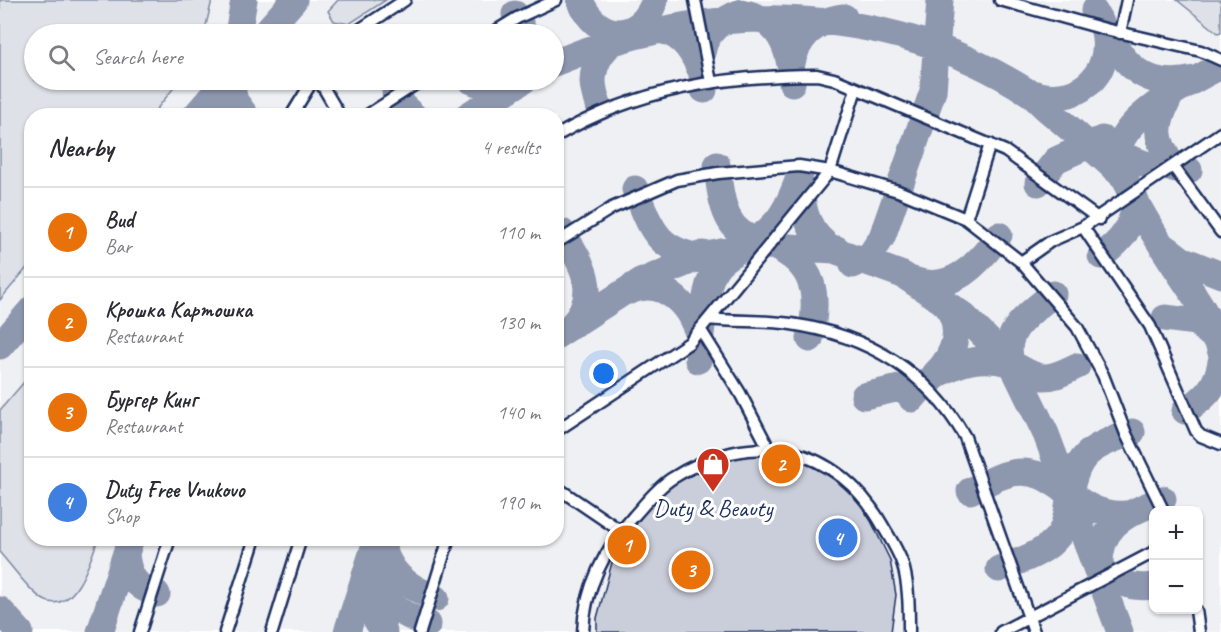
<!DOCTYPE html>
<html lang="en">
<head>
<meta charset="utf-8">
<style>
	body { margin:0; font-family:Caveat,sans-serif; background:#f7f7f7; color:#2b2b33 }
	.controls { position:absolute; right:18px; bottom:18px; display:grid; overflow:hidden; border-radius:12px; box-shadow:0 2px 4px #0004 }
	.controls button { width:54px; height:54px; display:grid; place-items:center; padding:0; border:0; border-bottom:2px solid #e1e1e2; background:#fff; color:#2b2b33; font:30px sans-serif }
	.you { position:absolute; left:604px; top:374px; width:21px; height:21px; margin:-15px; border:4px solid #fff; border-radius:50%; background:#1a73e8; box-shadow:0 0 0 9px #1a73e833 }
	.badge { display:grid; place-items:center; width:39px; height:39px; border-radius:50%; background:#d93025; color:#fff; font-size:20px; font-weight:700 }
	.pin { position:absolute; translate:-50% -50%; border:3px solid #fff; box-shadow:0 2px 6px #0006 }
	.list { margin:0; padding:0; list-style:none }
	h2 { display:flex; justify-content:space-between; align-items:center; height:78px; margin:0; padding:0 24px; font-size:26px }
	h2 small { font-size:20px; font-weight:400; color:#7c7c81 }
	.list li { display:grid; grid-template-columns:39px 1fr auto; gap:18px; align-items:center; box-sizing:border-box; height:90px; padding:0 24px; border-top:2px solid #e1e1e2 }
	.list b { display:block; font-size:22px; white-space:nowrap }
	.list p { margin:0; font-size:20px; white-space:nowrap; color:#7c7c81 }
	.list em { font-size:20px; font-style:normal; color:#7c7c81 }
	.icon { flex:none; width:33px; height:33px; fill:none; stroke:currentColor; stroke-width:2; stroke-linecap:round; stroke-linejoin:round }
	.map { position:relative; flex:none; width:1221px; height:632px; overflow:hidden }
	.search { position:absolute; background:#fff; box-shadow:0 2px 4px #0004; left:24px; top:24px; width:540px; height:66px; display:flex; align-items:center; gap:15px; box-sizing:border-box; padding:0 21px; border-radius:33px; color:#7c7c81; font-size:22px }
	.panel { position:absolute; background:#fff; box-shadow:0 2px 4px #0004; left:24px; top:108px; width:540px; height:438px; border-radius:24px }
	.map>svg:first-child { display:block }
	.built { fill:#eff0f4; fill-rule:evenodd }
	.green { fill:#dee1e7; stroke:#7c88a2; stroke-width:1.5 }
	.lines { fill:none; stroke-linecap:round; stroke-linejoin:round }
	.taxiway { stroke:#8d97ae; stroke-width:27 }
	.building { fill:#caceda; stroke:#1b2f5e; stroke-width:1.5 }
	.minor-casing { stroke:#1b2f5e; stroke-width:15 }
	.minor { stroke:#fff; stroke-width:10 }
	.labels { text-anchor:middle; stroke-width:6; stroke-linejoin:round; paint-order:stroke }
	.poi-label { font-size:24px; fill:#1b2f5e; stroke:#fff }
</style>
</head>
<body>
<div class="map">
<svg width="1221" height="632" viewBox="0 0 1221 632">
	<rect width="100%" height="100%" fill="#fff"/>
	<filter id="ink" filterUnits="userSpaceOnUse"><feTurbulence type="fractalNoise" baseFrequency=".0167" numOctaves="2"/><feDisplacementMap in="SourceGraphic" scale="12" xChannelSelector="R" yChannelSelector="G"/><feConvolveMatrix kernelMatrix="1 2 1 2 8 2 1 2 1" color-interpolation-filters="sRGB"/></filter>
	<g filter="url(#ink)">
		<path class="built" d="M0 0H1221V632H0ZM34 34H554V80H34ZM32 116H556V538H32ZM1154 510H1198V610H1154Z"/>
		<path class="green" d="M0 0H212L204 34H34V80H180L152 115 32 116 31 263 0 300Z
			M338 0H386L349 24 334 21 328 11Z
			M1177 0H1221V32L1218 33Z
			M31 374 32 538 98 539C91 558 76 613 46 601 32 595 11 565 0 553V410Z"/>
		<g class="lines">
			<path class="taxiway" d="M580 0C596 41 640 44 655 0
				M1094 11C1120 54 1135 93 1195 79
				M515 14 525 34
				M238 34 244 0
				M264 34 294 0
				M554 63C707 0 884 0 1028 92 1035 97 1041 104 1048 110 1075 132 1101 156 1126 179
				M1221 66C1193 80 1133 112 1121 142 1107 176 1182 274 1201 306 1210 321 1216 336 1221 352
				M791 67C797 37 814 21 844 17
				M230 80 235 101 246 116
				M470 80 489 88 513 85
				M704 90C697 52 701 28 741 12 779 19 790 47 792 83
				M395 92 405 108 414 116
				M1029 92C1074 109 1116 76 1103 27
				M1170 96C1155 126 1154 138 1173 166L1189 170
				M599 108C596 99 593 90 593 81 593 38 650 13 682 41 690 48 695 58 699 67
				M195 116 226 80
				M467 116 524 80
				M1106 149 1148 165 1185 170
				M717 165C719 185 722 218 739 231 748 239 762 241 773 246 817 265 819 297 810 339
				M800 182C803 212 807 233 834 250L837 249
				M1038 183 1056 160 1102 139
				M635 189C651 227 655 249 700 257L703 254
				M562 232C581 262 602 293 572 325
				M1168 249 1181 259 1221 275
				M1101 256C1122 241 1134 226 1135 199
				M853 265 871 254 882 237 933 91 940 0
				M913 280C951 294 979 264 999 235
				M630 291C665 275 694 310 700 341
				M1165 318 1196 322 1217 340
				M556 336 638 283 700 257 744 247 774 246 834 250 903 275 963 315 1012 364 1046 434 1120 632
				M0 346 32 309
				M698 360C702 335 703 283 718 265 726 256 740 250 749 244 779 227 789 206 800 175
				M1012 364C999 331 1032 312 1053 294
				M935 374C955 355 965 325 943 302
				M864 396 931 381
				M912 399C935 370 970 352 1009 363 1021 367 1028 375 1042 377 1055 378 1066 371 1077 366
				M1185 411C1205 398 1217 387 1221 362
				M970 491C982 486 995 477 1008 474 1057 461 1073 519 1126 514
				M381 538C386 572 407 587 436 598
				M126 554C128 576 136 588 157 594
				M371 559C377 598 393 612 428 624
				M1097 564C1112 582 1130 589 1154 586
				M999 569C1019 561 1045 554 1059 535 1066 525 1067 513 1069 500 1076 452 1090 448 1132 432
				M1100 572C1097 524 1125 515 1163 499
				M365 582 367 605 384 632
				M0 610 20 632
				M100 632 131 538
				M347 632 377 538"/>
		</g>
		<path class="building" d="M774 454 804 462 838 481 859 502 871 521 890 560 896 595 891 632H597V618L614 555 652 502 675 483 733 456Z"/>
		<g class="lines">
			<g class="minor-casing">
				<path id="minor" d="M695 0 711 82
					M1000 0 1105 29 1201 51 1221 60
					M1120 33 1127 0
					M353 34 405 0
					M491 34 517 18 556 0
					M319 80 340 116
					M291 116 313 80
					M366 116 422 80
					M1221 133 1083 227 1150 326 1196 431 1201 436 1221 444
					M556 136C638 88 724 76 817 75L834 79 1005 151 1099 219
					M1173 166 1221 232
					M966 219 990 144
					M556 243 612 208 677 180 718 173 799 166 830 171 898 191 966 219 1021 262 1077 327 1103 375 1126 434 1163 510
					M1021 262 1051 241 1083 227
					M709 319C736 322 765 320 791 324 867 335 927 371 965 437L1034 632
					M700 329 740 393 768 447
					M556 431 689 343 830 171 856 89
					M556 487 621 531
					M1196 610 1199 632
					M140 632 170 538
					M225 632 255 538
					M272 632 301 538
					M420 632 449 538
					M583 632C584 590 605 548 633 517 645 504 656 489 671 479 751 427 837 443 884 528 891 540 901 555 904 569 909 589 909 611 909 632
					M1001 632 1154 552"/>
			</g>
			<use href="#minor" class="minor"/>
		</g>
	</g>
	<defs>
		<g id="shop-pin" transform="scale(1.725)"><path d="M0 17L-7.5 6A9.5 9.5 0 1 1 7.5 6Z" fill="#c8321e" stroke="#fff"/><path d="M-5-2.5h2.3a2.7 3.5 0 0 1 5.4 0H5L5.5 6h-11ZM-1.5-2.5h3a1.5 2.3 0 0 0-3 0Z" fill="#fff"/></g>
	</defs>
	<g fill-rule="evenodd">
		<use href="#shop-pin" x="713" y="464"/>
	</g>
	<g class="labels">
		<g class="poi-label">
			<text x="713" y="516">Duty &amp; Beauty</text>
		</g>
	</g>
</svg>
<div class="controls">
<button>+</button>
<button>−</button>
</div>
<div class="you"></div>
<div class="pin badge" style="left:627px;top:545px;background:#e8710a">1</div>
<div class="pin badge" style="left:781px;top:464px;background:#e8710a">2</div>
<div class="pin badge" style="left:691px;top:570px;background:#e8710a">3</div>
<div class="pin badge" style="left:838px;top:538px;background:#3f7fe0">4</div>
<div class="search"><svg class="icon" aria-label="search" viewBox="0 0 24 24"><circle cx="10" cy="10" r="6"/><path d="M15 15l6 6"/></svg>Search here</div>
<section class="panel">
<h2>Nearby<small>4 results</small></h2>
<ul class="list">
<li><span class="badge" style="background:#e8710a">1</span><div><b>Bud</b><p>Bar</p></div><em>110 m</em></li>
<li><span class="badge" style="background:#e8710a">2</span><div><b>Крошка Картошка</b><p>Restaurant</p></div><em>130 m</em></li>
<li><span class="badge" style="background:#e8710a">3</span><div><b>Бургер Кинг</b><p>Restaurant</p></div><em>140 m</em></li>
<li><span class="badge" style="background:#3f7fe0">4</span><div><b>Duty Free Vnukovo</b><p>Shop</p></div><em>190 m</em></li>
</ul>
</section>
</div>
</body>
</html>
